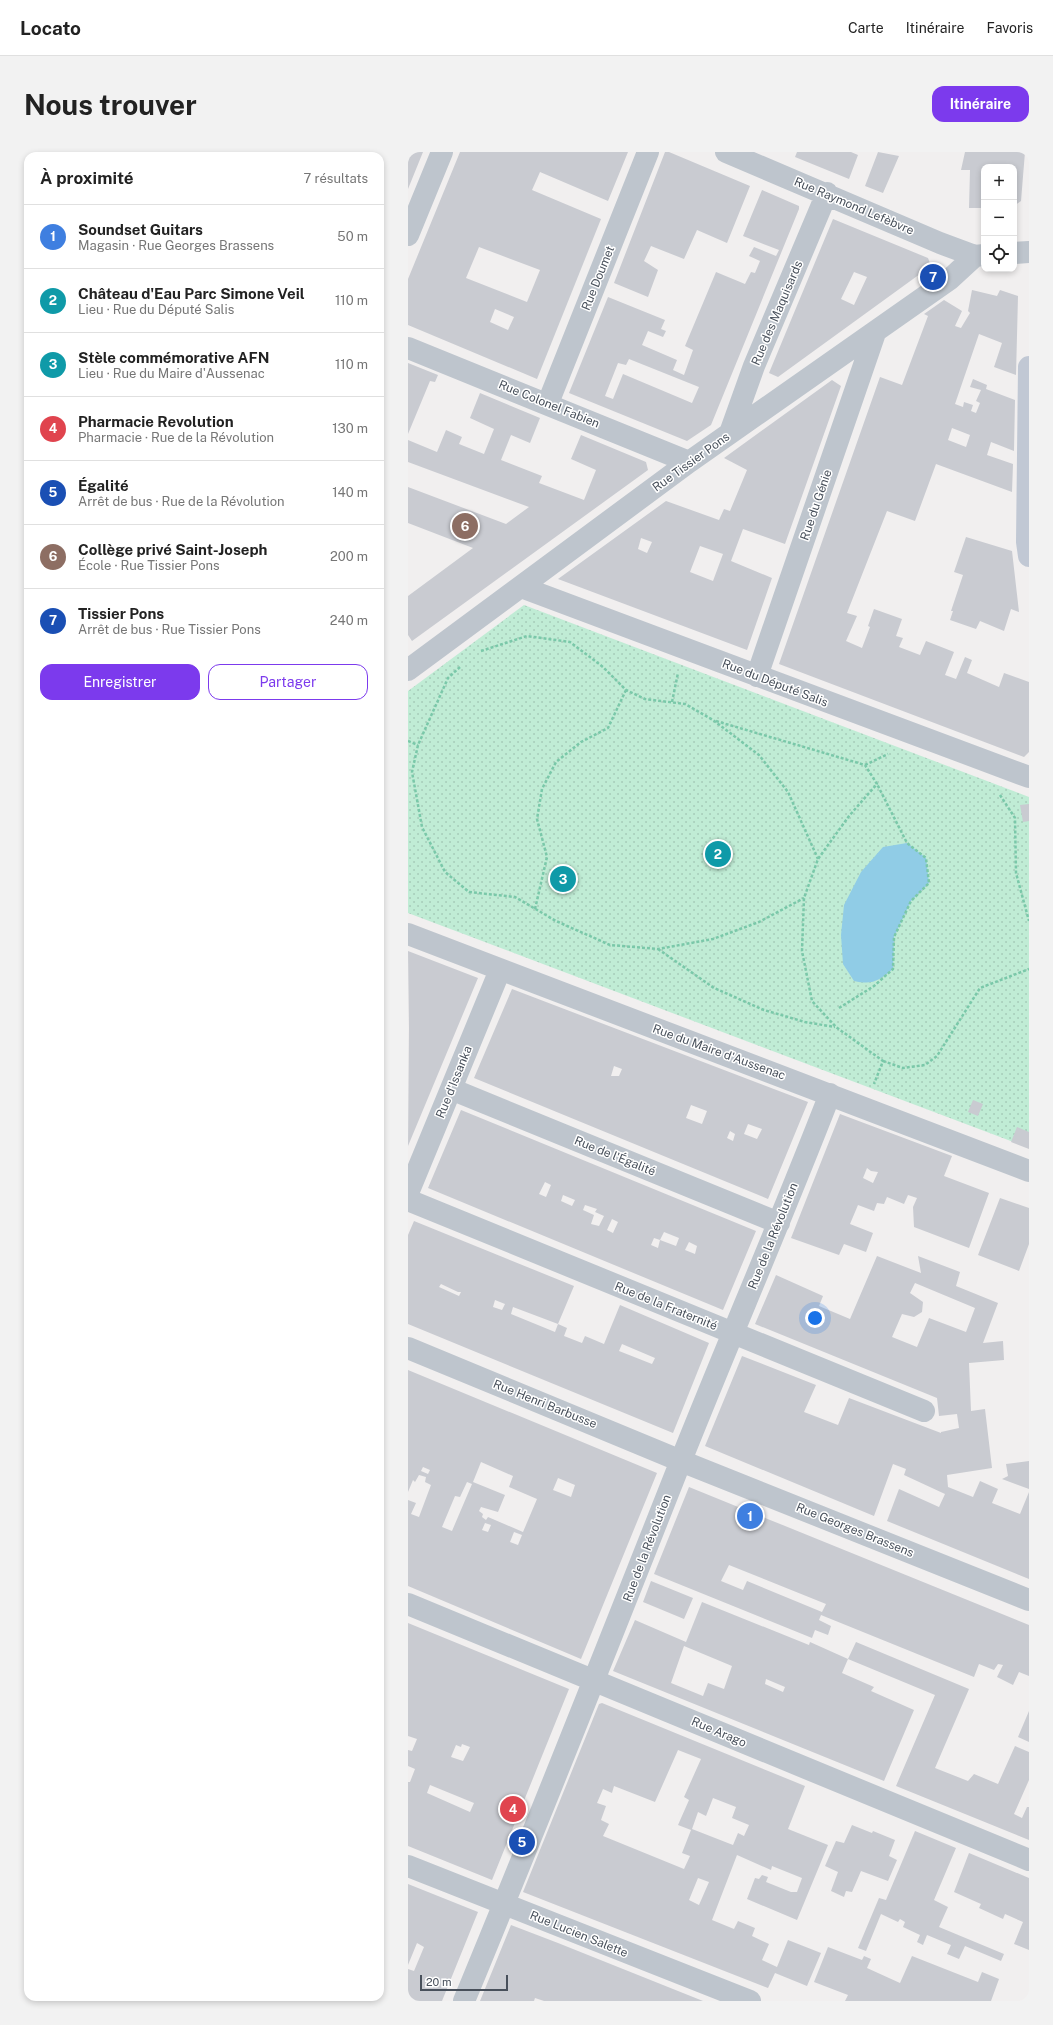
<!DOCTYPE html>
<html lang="fr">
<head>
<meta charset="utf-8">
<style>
	body { margin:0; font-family:"Public Sans",sans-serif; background:#f2f2f2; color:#222 }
	.controls { position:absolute; right:12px; top:12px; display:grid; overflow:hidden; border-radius:8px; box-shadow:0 2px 6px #0003 }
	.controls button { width:36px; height:36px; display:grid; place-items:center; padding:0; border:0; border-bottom:1px solid #e0e0e0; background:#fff; color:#222; font:20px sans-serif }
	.scale { position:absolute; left:12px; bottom:10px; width:88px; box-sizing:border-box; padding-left:4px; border:2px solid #48505b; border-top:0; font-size:11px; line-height:14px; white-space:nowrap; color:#48505b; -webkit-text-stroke:3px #fff; paint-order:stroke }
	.you { position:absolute; left:407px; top:1166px; width:14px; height:14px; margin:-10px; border:3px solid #fff; border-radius:50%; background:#1a73e8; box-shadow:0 0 0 6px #1a73e833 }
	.badge { display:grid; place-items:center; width:26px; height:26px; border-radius:50%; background:#7c3aed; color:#fff; font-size:13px; font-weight:700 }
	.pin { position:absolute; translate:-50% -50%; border:2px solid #fff; box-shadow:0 1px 4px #0006 }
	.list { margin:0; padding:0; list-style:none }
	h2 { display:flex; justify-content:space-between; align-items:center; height:52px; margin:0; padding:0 16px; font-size:17px }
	h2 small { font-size:13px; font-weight:400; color:#767676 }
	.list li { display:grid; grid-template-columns:26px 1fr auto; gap:12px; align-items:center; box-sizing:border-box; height:64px; padding:0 16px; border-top:1px solid #e0e0e0 }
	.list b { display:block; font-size:15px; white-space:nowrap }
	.list p { margin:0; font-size:13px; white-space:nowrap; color:#767676 }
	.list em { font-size:13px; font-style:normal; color:#767676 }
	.actions { display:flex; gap:8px; padding:12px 16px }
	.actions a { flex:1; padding:9px 0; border:1px solid #7c3aed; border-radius:12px; text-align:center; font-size:14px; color:#7c3aed }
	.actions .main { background:#7c3aed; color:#fff }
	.icon { flex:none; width:22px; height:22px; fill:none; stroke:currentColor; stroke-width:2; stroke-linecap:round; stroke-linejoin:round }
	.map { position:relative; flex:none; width:621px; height:1849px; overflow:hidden; border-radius:12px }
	header { display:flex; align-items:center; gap:24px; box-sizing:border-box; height:56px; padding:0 20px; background:#fff; border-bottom:1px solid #e0e0e0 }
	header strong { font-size:19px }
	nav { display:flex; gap:22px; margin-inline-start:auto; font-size:14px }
	.intro { display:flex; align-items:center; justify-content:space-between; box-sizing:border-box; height:96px; padding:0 24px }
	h1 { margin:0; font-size:28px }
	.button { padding:10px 18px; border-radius:12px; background:#7c3aed; color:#fff; font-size:14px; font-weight:700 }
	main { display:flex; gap:24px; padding:0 24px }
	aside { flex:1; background:#fff; border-radius:12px; box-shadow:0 2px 6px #0003 }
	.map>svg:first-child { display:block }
	.green { fill:url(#green-dots) }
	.water { fill:#90cce6 }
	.building { fill:#c9cbd1; fill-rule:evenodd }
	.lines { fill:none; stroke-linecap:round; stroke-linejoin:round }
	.path { stroke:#7ac8a9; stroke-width:2.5; stroke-dasharray:3 2; stroke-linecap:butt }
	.street { stroke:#bec5cd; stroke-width:22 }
	.secondary { stroke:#c1c8d4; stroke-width:22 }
	.labels { text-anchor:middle; stroke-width:3; stroke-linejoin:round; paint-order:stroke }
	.street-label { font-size:12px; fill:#48505b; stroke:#fff }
</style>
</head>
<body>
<header>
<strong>Locato</strong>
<nav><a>Carte</a><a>Itinéraire</a><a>Favoris</a></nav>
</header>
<div class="intro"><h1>Nous trouver</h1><a class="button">Itinéraire</a></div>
<main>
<aside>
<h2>À proximité<small>7 résultats</small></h2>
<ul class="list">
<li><span class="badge" style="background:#3f7fe0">1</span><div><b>Soundset Guitars</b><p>Magasin · Rue Georges Brassens</p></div><em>50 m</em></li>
<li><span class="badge" style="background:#0f9aa8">2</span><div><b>Château d'Eau Parc Simone Veil</b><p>Lieu · Rue du Député Salis</p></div><em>110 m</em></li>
<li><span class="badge" style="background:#0f9aa8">3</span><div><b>Stèle commémorative AFN</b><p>Lieu · Rue du Maire d'Aussenac</p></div><em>110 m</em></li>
<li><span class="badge" style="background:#e0444e">4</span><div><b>Pharmacie Revolution</b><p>Pharmacie · Rue de la Révolution</p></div><em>130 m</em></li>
<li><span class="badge" style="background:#1a4fb4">5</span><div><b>Égalité</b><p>Arrêt de bus · Rue de la Révolution</p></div><em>140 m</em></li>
<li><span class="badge" style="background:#8d6e63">6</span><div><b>Collège privé Saint-Joseph</b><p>École · Rue Tissier Pons</p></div><em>200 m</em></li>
<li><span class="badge" style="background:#1a4fb4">7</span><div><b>Tissier Pons</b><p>Arrêt de bus · Rue Tissier Pons</p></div><em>240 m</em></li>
</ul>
<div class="actions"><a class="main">Enregistrer</a><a>Partager</a></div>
</aside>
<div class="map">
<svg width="621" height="1849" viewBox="0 0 621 1849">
	<defs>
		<pattern id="green-dots" width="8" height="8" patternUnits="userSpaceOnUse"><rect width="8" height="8" fill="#c0ecd5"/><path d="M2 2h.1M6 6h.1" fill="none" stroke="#a6ccb9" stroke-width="1.8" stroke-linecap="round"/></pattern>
	</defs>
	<rect width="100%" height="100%" fill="#f1efef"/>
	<path class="green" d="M116 453 621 645V996L0 761V539Z"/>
	<path class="water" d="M499 691 518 706 521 731 503 749 486 785 485 817C470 829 465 833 446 829L435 812 433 783 436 753 453 720 475 695Z"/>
	<path class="building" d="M0 0H15L0 37Z
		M52 0H220L200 49 132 20 124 38 193 67 129 227 0 173V127ZM71 95 132 118 119 150 58 126ZM87 157 106 165 100 178 82 170Z
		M257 0H261L342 34 319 91 289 78 276 107 243 94 236 109 250 118 240 145 206 131Z
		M389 0H443L450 3 441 27 387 5Z
		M470 0 491 4 475 41 457 34Z
		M557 0H617L613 49 606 54V15H576V75L574 76V56H561L562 18H553Z
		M354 38 391 54V57L303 273 279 289 161 241 200 145 257 168 253 177 258 179 255 185 240 179 234 193 269 208 265 218 276 223 285 198 277 194 308 120 337 132 343 120 347 121 352 109 341 104 346 95 368 104 371 98 335 84ZM221 207 291 235 284 251 215 222 205 247 197 244 210 211 218 213Z
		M425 67 520 106 523 114 370 225 361 221ZM446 120 459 125 446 153 433 147Z
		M564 138 589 144 592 138 610 144 608 223 586 215 594 191 571 182 547 252 555 255 556 250 565 253 563 259 568 261 572 251 568 249 573 238 562 235 565 227 579 233 578 237 607 248 606 299 583 290 579 303 605 312 604 340 528 312 507 369 479 359 439 461 449 464 438 489 454 496 462 475 460 474 466 457 494 467 488 484 495 486 491 495 512 503 518 489 546 500 537 523 548 527 557 505 564 508 559 521 591 535 596 521 621 530V600L616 605 371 512 472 225 494 233 520 164 516 162 536 148 554 159 547 174 553 176 562 161 560 159ZM544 276 562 283 558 295 540 288Z
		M0 211 30 223 27 230 22 229 0 282Z
		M424 228 433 234 377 392 335 377 323 409 364 426 339 498 150 427 258 349 311 368 316 357 322 359 339 318 316 306ZM233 386 244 390 239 401 230 397ZM292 394 315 402 305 429 282 420Z
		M72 241 132 266 122 291 103 283 93 308 134 324 131 331 176 348 188 318 163 307 173 283 238 310 240 318 4 489 0 483V444L65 396 0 371V335L98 372 121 355 0 310V288L29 300 38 278 54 285 51 292 76 302 86 277 62 266Z
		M558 385 604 399 611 460 603 457 596 479 572 469 568 477 542 468 545 459H543L555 423 546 420Z
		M621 652V669L615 670 612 653Z
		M0 799 70 826 0 994 1 876Z
		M104 837 400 950 360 1047 66 926ZM206 914 214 917 211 924H203ZM283 953 299 959 294 972 278 966ZM340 972 354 977 349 987 336 982ZM322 979 327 982 325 989 319 986Z
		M565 948 575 952 570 964 560 960Z
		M53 958 348 1079 315 1158 20 1036ZM137 1030 143 1033 138 1045 131 1042ZM155 1043 167 1048 164 1054 153 1049ZM177 1053 189 1057 187 1060 196 1064 191 1074 183 1072 186 1063 175 1058ZM204 1067 210 1070 205 1081 199 1078ZM256 1080 271 1086 268 1094 252 1088 250 1096 243 1093 246 1086 252 1088ZM281 1090 289 1094 287 1102 277 1098Z
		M432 962 544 1004 536 1024 581 1041 561 1096 506 1075 505 1055 509 1046 500 1043 496 1052 479 1045 476 1052 469 1051 466 1059 450 1053 442 1072 465 1081 458 1100 436 1092 431 1103 383 1086ZM459 1016 463 1019 470 1020 465 1031 455 1026Z
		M609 975 621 980V997L603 990Z
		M592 1046 621 1056V1092L611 1119 570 1103Z
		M6 1069 166 1134 150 1172 159 1176 156 1184 174 1191 177 1184 196 1192 212 1153 301 1191 265 1281 0 1172V1083ZM33 1132 50 1140H53L51 1144 31 1135ZM87 1148 97 1152 94 1158 85 1155ZM105 1155 150 1172 147 1180 103 1162ZM214 1192 247 1206 244 1212 211 1199Z
		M469 1104 513 1121 510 1104 552 1120 548 1134 590 1151 575 1191 595 1189 596 1208 561 1211 563 1259 577 1257 584 1316 539 1323 540 1335 565 1345 572 1329 590 1337 584 1351 612 1362 621 1340V1427L479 1369 491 1337 531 1355 537 1342 496 1323 498 1317 485 1312 466 1364 297 1294 334 1204 408 1233 396 1260 430 1273 441 1246 533 1281V1280L551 1276 549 1262 531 1264 529 1246 347 1172 368 1123 415 1144 411 1154 442 1167ZM507 1131 567 1156 558 1180 521 1166 509 1195 484 1185 494 1162 506 1165 514 1160 515 1150 502 1141Z
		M0 1218 249 1321 173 1507 0 1434V1348L8 1351 3 1362 11 1365 23 1333 17 1330 18 1325 11 1323 7 1330 5 1328 0 1340ZM73 1310 105 1324 101 1335 129 1347 115 1380 80 1365 78 1368 74 1365 75 1362 71 1359 73 1355 90 1360 97 1343 65 1330ZM15 1315 22 1318 20 1322 13 1319ZM150 1326 167 1333 163 1345 145 1338ZM59 1330 64 1332 44 1379 34 1375 47 1344 52 1345ZM77 1371 83 1373 80 1380 74 1378ZM106 1380 114 1383 110 1393 102 1390Z
		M621 1309V1337L594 1327 600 1324 598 1312Z
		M281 1335 621 1473V1524L611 1520 605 1533 589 1525 595 1513 590 1512 586 1518 571 1512 566 1525 413 1463 411 1468 423 1474 420 1483 407 1478 404 1486 246 1422ZM321 1413 418 1452 414 1460 339 1429 335 1438 313 1429Z
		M243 1429 285 1446 276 1467 235 1450Z
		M294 1450 401 1493 402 1490 440 1507 434 1521 466 1535 463 1539 506 1558 476 1629 205 1519 227 1468 278 1490ZM276 1494 324 1514 316 1537 300 1531 295 1544 263 1531ZM358 1527 377 1535 375 1540 357 1532Z
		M0 1471 161 1537 84 1728 0 1694V1630H2L7 1617 0 1614V1598L4 1599 9 1587 0 1584ZM54 1592 62 1595 55 1609 43 1605 48 1593 53 1595ZM22 1633 66 1651 62 1660 19 1641Z
		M448 1490 561 1537 527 1616 560 1629 566 1622 590 1632 607 1594 621 1600V1628L606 1662 614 1666 619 1655H621V1688L488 1634 527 1543 440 1507Z
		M194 1551 397 1634 380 1677 420 1693 389 1768 339 1747 347 1726 351 1727 354 1723 360 1725 358 1730 383 1740H389L394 1726 364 1714 363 1718 329 1703 304 1768 326 1777 330 1769 347 1776 344 1784 361 1792 354 1808 369 1815 380 1788 413 1801 399 1834 367 1821 360 1836 115 1740 191 1552ZM270 1598 293 1607 276 1645 281 1648 270 1673 283 1678 274 1701 282 1704 276 1717 195 1684 201 1672 193 1668 198 1654 189 1651 195 1637 204 1641 206 1634 247 1650ZM305 1646 328 1655 324 1666 341 1673 336 1684 330 1681 325 1693 284 1677 290 1660 298 1664ZM290 1726 301 1730 291 1753 281 1748Z
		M621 1559V1590L610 1585Z
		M444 1673 464 1681 465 1679 487 1688 481 1704 489 1708 480 1729 453 1719 444 1740 438 1739 436 1745 423 1739 430 1720 417 1714 428 1689 436 1691Z
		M507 1679 548 1696 526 1748 540 1755 531 1775 596 1802 593 1809 557 1794 551 1807 539 1802 543 1793 519 1783 515 1793 509 1790 512 1783 495 1775 497 1770 492 1767 490 1770 473 1762 458 1799 450 1796 471 1746 478 1748Z
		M561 1701 621 1726V1798L606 1792 615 1770 597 1762 595 1767 571 1756 573 1752 546 1740Z
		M0 1732 70 1760 34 1849H0V1817L6 1819 16 1795 9 1791 0 1813Z
		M103 1773 150 1791 295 1849H136L127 1846 126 1849H72Z
		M420 1795 454 1808 456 1804 463 1807 459 1816 492 1831 504 1804 570 1830 574 1820 591 1827 583 1849H437L440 1843 406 1830Z"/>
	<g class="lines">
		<path class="path" d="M73 499 119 484 162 490 195 515 218 538 237 547 277 552 305 568 351 603 380 640 410 707
			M52 515 40 526 10 593 4 620 14 675 37 720 61 740 107 745 148 769 202 793 250 797 305 787 351 770 396 746
			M264 550 270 521
			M308 569 457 613 469 632 441 664 410 707 396 746 394 799 404 849 428 875 475 909 466 932
			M0 589 10 593
			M457 613 480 602
			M592 643 607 666 608 721 621 769
			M127 757 139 705 129 667 134 637 148 610 173 590 200 576 218 538
			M250 797 306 836 356 858 397 870 427 875
			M431 856 466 834 485 817 486 785 503 749 521 731 518 706 499 691 469 632
			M475 909 495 916 517 913 529 904 572 836 621 817"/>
		<path class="street" d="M318 0 532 91 567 104 576 103
			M0 83 34 0
			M606 101 621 100
			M0 196 281 310
			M140 251 240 0
			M322 281 346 214 419 41
			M113 435 621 625
			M0 518 281 310 542 127 567 104
			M349 524 467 181
			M0 782 621 1019
			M43 937 371 1071
			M0 1041 92 818
			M0 1048 516 1259
			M0 1196 273 1309 621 1448
			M0 1452 621 1708
			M0 1714 342 1849
			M56 1849C130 1670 201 1491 272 1311 321 1188 374 1066 422 942"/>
		<path class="secondary" d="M621 215 619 390 621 404"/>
	</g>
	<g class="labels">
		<g class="street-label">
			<text transform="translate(446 54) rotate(23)" y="4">Rue Raymond Lefèbvre</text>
			<text transform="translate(190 126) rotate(-68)" y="4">Rue Doumet</text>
			<text transform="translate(369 161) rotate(-67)" y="4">Rue des Maquisards</text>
			<text transform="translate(141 252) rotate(22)" y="4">Rue Colonel Fabien</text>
			<text transform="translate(283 310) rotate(-36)" y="4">Rue Tissier Pons</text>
			<text transform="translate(408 353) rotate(-71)" y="4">Rue du Génie</text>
			<text transform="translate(367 531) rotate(21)" y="4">Rue du Député Salis</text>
			<text transform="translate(311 900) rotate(20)" y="4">Rue du Maire d'Aussenac</text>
			<text transform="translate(46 930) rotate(-68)" y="4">Rue d'Issanka</text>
			<text transform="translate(207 1004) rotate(22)" y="4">Rue de l'Égalité</text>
			<text transform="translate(365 1084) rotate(-68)" y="4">Rue de la Révolution</text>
			<text transform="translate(258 1154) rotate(22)" y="4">Rue de la Fraternité</text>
			<text transform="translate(137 1252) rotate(22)" y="4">Rue Henri Barbusse</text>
			<text transform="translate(447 1378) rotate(22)" y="4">Rue Georges Brassens</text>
			<text transform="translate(239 1396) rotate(-69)" y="4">Rue de la Révolution</text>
			<text transform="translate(311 1580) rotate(23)" y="4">Rue Arago</text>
			<text transform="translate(171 1782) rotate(22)" y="4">Rue Lucien Salette</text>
		</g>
	</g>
</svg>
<div class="controls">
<button>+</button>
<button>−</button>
<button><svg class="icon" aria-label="locate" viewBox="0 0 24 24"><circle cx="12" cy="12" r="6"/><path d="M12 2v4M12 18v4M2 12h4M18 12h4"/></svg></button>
</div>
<div class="scale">20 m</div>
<div class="you"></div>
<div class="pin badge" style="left:342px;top:1364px;background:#3f7fe0">1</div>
<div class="pin badge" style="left:310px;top:702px;background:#0f9aa8">2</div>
<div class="pin badge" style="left:155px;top:727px;background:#0f9aa8">3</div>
<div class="pin badge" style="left:105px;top:1657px;background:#e0444e">4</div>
<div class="pin badge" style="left:114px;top:1690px;background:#1a4fb4">5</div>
<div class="pin badge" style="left:57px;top:374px;background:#8d6e63">6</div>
<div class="pin badge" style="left:525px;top:125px;background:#1a4fb4">7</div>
</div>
</main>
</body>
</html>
